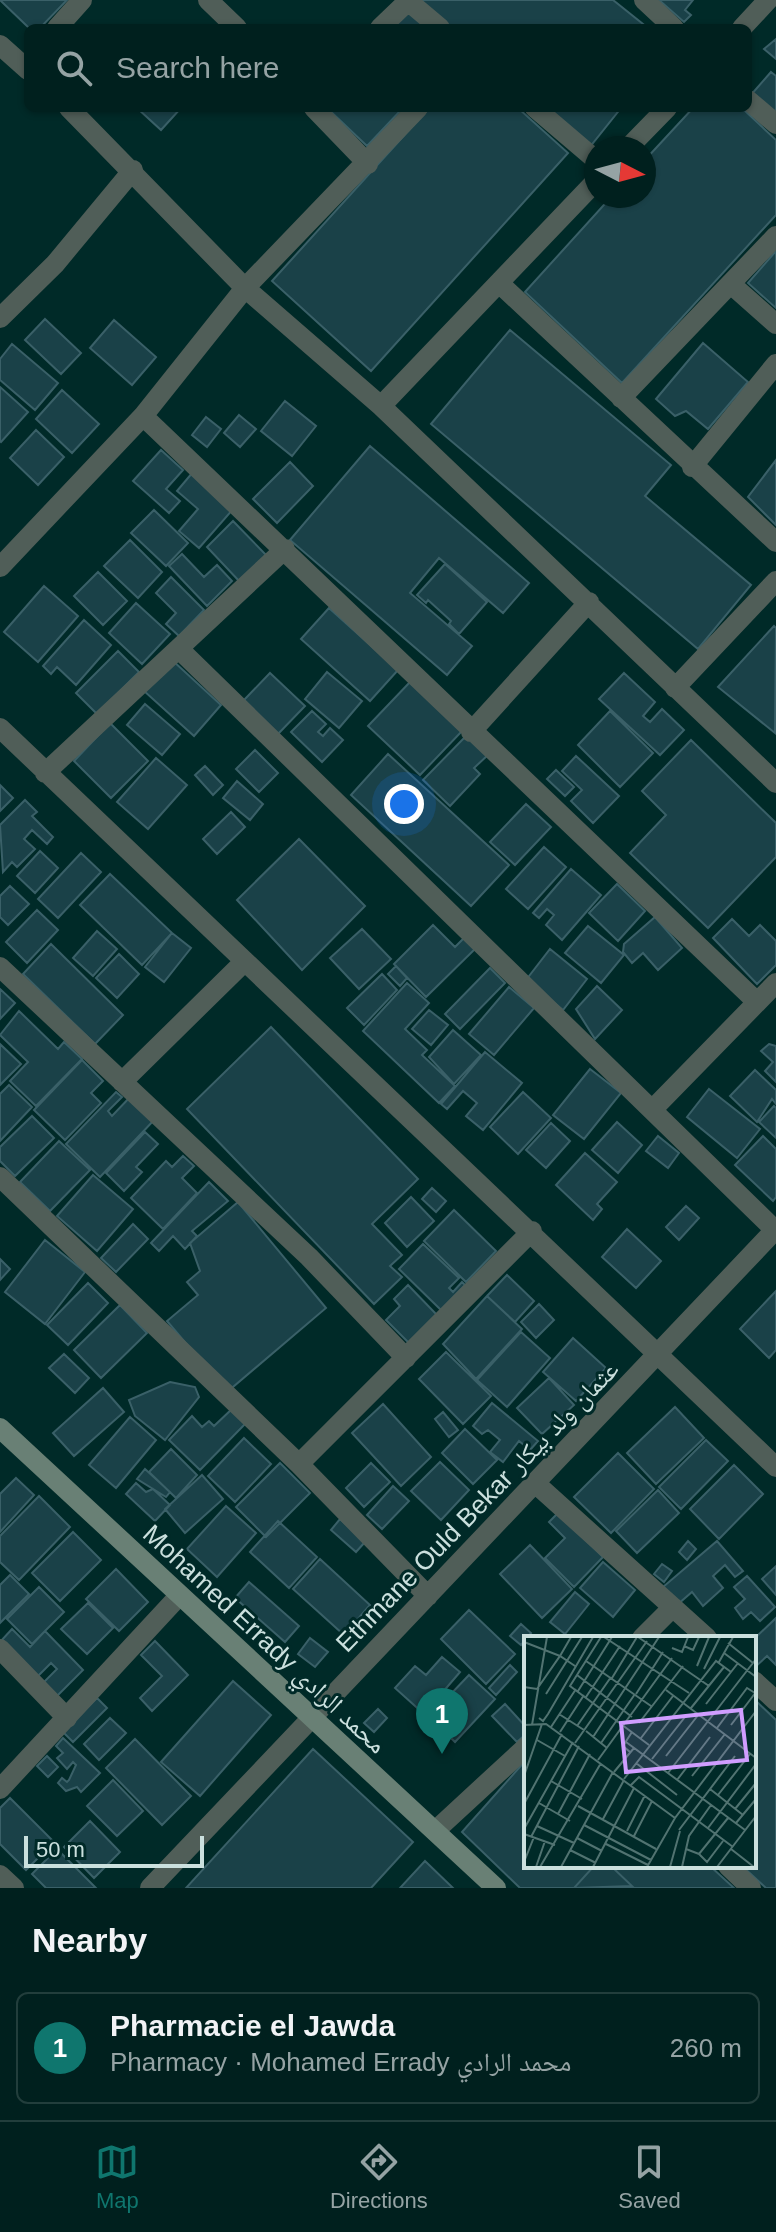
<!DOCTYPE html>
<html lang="en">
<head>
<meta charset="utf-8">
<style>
	body { margin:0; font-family:Helvetica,"Noto Naskh Arabic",sans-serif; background:#0e2d2b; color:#f1f3f6 }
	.compass { position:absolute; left:584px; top:136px; width:72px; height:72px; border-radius:50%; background:#00201e; box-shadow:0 2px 6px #0004; rotate:96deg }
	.scale { position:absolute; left:24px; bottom:20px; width:180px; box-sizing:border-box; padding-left:8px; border:4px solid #cbe0de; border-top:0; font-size:22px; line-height:28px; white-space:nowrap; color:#cbe0de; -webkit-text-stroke:6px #002a28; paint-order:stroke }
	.you { position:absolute; left:404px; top:804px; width:28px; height:28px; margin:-20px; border:6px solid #fff; border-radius:50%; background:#1a73e8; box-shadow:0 0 0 12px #1a73e833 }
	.badge { display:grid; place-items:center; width:52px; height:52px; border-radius:50%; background:#0f766e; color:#fff; font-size:26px; font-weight:700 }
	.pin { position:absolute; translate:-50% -66px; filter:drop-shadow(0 2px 4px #0008) }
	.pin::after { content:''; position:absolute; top:42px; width:28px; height:24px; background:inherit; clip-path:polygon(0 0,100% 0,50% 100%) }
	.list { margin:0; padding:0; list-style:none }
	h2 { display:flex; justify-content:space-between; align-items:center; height:104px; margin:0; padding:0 32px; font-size:34px }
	h2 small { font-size:26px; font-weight:400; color:#95a3a4 }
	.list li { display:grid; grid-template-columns:52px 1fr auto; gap:24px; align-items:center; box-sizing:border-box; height:112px; margin:0 16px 16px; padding:0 16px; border:2px solid #223e3c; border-radius:12px }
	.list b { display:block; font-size:30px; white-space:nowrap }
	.list p { margin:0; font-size:26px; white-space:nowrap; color:#95a3a4 }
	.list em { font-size:26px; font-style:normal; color:#95a3a4 }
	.icon { flex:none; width:44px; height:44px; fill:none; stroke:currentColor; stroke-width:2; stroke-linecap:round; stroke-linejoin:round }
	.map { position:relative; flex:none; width:776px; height:1888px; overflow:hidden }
	.search { position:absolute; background:#00201e; box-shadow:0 2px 6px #0004; left:24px; right:24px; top:24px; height:88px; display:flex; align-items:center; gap:20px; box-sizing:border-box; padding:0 28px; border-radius:12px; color:#95a3a4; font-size:30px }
	.sheet { height:232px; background:#00201e }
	nav { display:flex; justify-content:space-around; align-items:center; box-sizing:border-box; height:112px; border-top:2px solid #223e3c; background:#00201e; font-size:22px; color:#95a3a4 }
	nav a { display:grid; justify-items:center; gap:4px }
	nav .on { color:#0f766e }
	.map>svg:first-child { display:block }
	.building { fill:#1a4148; stroke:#3a6068; stroke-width:2 }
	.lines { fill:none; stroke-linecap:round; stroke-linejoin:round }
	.street { stroke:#505e58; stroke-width:20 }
	.secondary { stroke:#698075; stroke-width:20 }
	.labels { text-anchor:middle; stroke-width:6; stroke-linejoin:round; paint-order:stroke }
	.street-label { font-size:26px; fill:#cbe0de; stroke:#002a28 }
	.inset-road { fill:none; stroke:#517371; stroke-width:2 }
	.view { fill:#d09dff; fill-opacity:0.15; stroke:#d09dff; stroke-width:4 }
	.inset-edge { fill:none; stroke:#cbe0de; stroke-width:4 }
</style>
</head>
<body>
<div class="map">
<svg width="776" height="1888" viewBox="0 0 776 1888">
	<rect width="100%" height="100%" fill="#002a28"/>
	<path class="building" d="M0 0H67L40 28H29Z
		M412 0H613L648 28H446Z
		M659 0H693L685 10 691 15 684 22Z
		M408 8 429 28H389Z
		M776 39V59L764 49Z
		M771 72 776 76V117L750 96Z
		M137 108H181L161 130Z
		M327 108H403L367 146Z
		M429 108H518L568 153 371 371 272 281Z
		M541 108H621L589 148Z
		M693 108H742L776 140V215L622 383 525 292 612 196H644V161Z
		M776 251V308L748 283Z
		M45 319 81 353 61 374 25 340Z
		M114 320 156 357 132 385 90 348Z
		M510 330 671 465 645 496 751 585 698 649 431 424Z
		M703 343 748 382 708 429 686 411 675 416 656 399Z
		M12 344 58 383 35 410 0 380V359Z
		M0 387 28 412 1 442 0 441Z
		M62 390 99 424 72 453 36 419Z
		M285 401 316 426 292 456 261 431Z
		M239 415 256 429 240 447 224 433Z
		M206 417 221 429 207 447 192 435Z
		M36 430 64 457 38 485 10 458Z
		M370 446 529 583 503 613 439 558 410 593 472 646 447 675 290 540Z
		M161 450 183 470 166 489 180 501 169 513 133 481Z
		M776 460V525L748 497Z
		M290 462 313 486 277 523 253 499Z
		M193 472 234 508 199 548 179 531 198 509 177 491Z
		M154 510 188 543 166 566 131 533Z
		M233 521 267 556 240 582 207 547Z
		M130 540 162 572 138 598 104 566Z
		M182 554 204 577 217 565 232 581 207 606 169 566Z
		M445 564 487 602 459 634 449 624 451 621 428 600 426 603 417 595Z
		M98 572 127 601 103 625 74 596Z
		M171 577 204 610 179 636 166 624 176 613 156 593Z
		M44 586 78 616 38 662 4 632Z
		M136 603 170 634 142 664 109 633Z
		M329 608 398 670 370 701 301 639Z
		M84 620 111 645 76 685 57 667 51 674 43 666Z
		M774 626 776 628 775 733 718 687Z
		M118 651 139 672 97 714 76 693Z
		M172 660 221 705 194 736 144 691Z
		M327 672 362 701 339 728 305 699Z
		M270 673 305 706 278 734 244 700Z
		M624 673 655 702 643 716 650 722 662 709 684 730 660 755 599 699Z
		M411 681 463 730 420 775 368 726Z
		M145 704 180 734 162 755 127 725Z
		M312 711 326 724 318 732 323 736 330 728 343 740 322 762 291 732Z
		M610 711 653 753 620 787 578 745Z
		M110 723 148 761 111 798 74 761Z
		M468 734 489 754 474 768 480 774 450 806 423 780Z
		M691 740 776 823V857L708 928 630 853 666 815 642 791Z
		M255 750 278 773 259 792 236 769Z
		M388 754 509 865 471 906 351 795Z
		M576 756 619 796 593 823 571 801 582 790 562 771Z
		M156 758 187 785 148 829 117 802Z
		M205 766 223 785 213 795 195 775Z
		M556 770 574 787 565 796 547 779Z
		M237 781 263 804 250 820 223 798Z
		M0 785 13 798 0 811Z
		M25 800 37 812 32 816 53 837 47 844 32 830 24 839 35 849 17 867 12 862 3 872 0 825Z
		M526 804 551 827 515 865 490 842Z
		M231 812 245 827 217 854 203 839Z
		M299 839 365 906 302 970 237 900Z
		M544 847 566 867 528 909 506 889Z
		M40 851 58 868 35 893 17 876Z
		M81 853 101 872 58 918 38 899Z
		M571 869 601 895 562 940 546 925 554 915 547 909 539 918 533 913Z
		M110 874 172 933 142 965 80 905Z
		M617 884 645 911 618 941 589 913Z
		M10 886 29 904 8 925 0 917V896Z
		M37 910 58 930 27 963 6 942Z
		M655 917 682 948 658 970 643 953 632 963 623 952 624 944Z
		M732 919 749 936 760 925 776 941V965L757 984 713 938Z
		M433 925 455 947 465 937 476 948 426 997 394 964Z
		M588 926 624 955 601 983 565 953Z
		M362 929 391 959 359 989 330 958Z
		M97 931 117 949 93 976 73 958Z
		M172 933 191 948 164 982 145 967Z
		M51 944 123 1015 95 1044 23 974Z
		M550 949 587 979 563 1010 526 980Z
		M119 954 139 974 117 998 96 978Z
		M396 966 407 978 400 986 388 974Z
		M490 968 505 983 460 1029 445 1014Z
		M382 974 397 990 364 1025 347 1008Z
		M407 983 429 1003 405 1029 427 1050 422 1055 455 1086 439 1103 363 1031Z
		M597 986 622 1010 595 1039 576 1009Z
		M509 987 534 1008 494 1055 469 1034Z
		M0 989 15 1003 0 1019Z
		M429 1010 448 1025 431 1045 412 1029Z
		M19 1011 58 1049 64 1042 82 1059 36 1106 10 1081 28 1062 0 1035Z
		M271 1027 418 1179 372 1224 402 1255 390 1266 402 1277 374 1304 187 1109Z
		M453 1030 481 1055 454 1084 429 1057Z
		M0 1044 21 1064 0 1085Z
		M769 1044 776 1046V1082L765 1071 773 1062 761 1051Z
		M485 1052 522 1083 483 1130 466 1116 477 1103 463 1091 447 1109 441 1104Z
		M82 1060 103 1081 91 1093 101 1103 65 1140 34 1110Z
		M590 1069 621 1093 584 1139 553 1115Z
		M755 1070 776 1090V1104L772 1099 757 1122 730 1096Z
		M9 1085 32 1107 0 1141V1094Z
		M709 1089 760 1129 737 1158 687 1117Z
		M116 1092 122 1097 108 1111 112 1116 132 1095 156 1118 100 1177 66 1144Z
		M523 1092 551 1118 518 1154 490 1127Z
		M774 1106 776 1108V1138L759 1122Z
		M32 1116 54 1138 15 1176 0 1161V1147Z
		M617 1122 642 1145 618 1173 592 1150Z
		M551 1123 570 1141 546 1168 526 1150Z
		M145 1132 158 1144 136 1167 142 1172 124 1191 106 1173Z
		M658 1136 679 1153 668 1168 646 1151Z
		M763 1136 776 1149V1197L773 1201 735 1165Z
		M59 1141 90 1170 50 1211 20 1182Z
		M585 1153 617 1182 597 1204 602 1209 593 1220 556 1185Z
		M183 1156 194 1166 182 1178 197 1193 163 1229 131 1198 166 1161 172 1167Z
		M93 1175 133 1209 97 1251 57 1216Z
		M209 1182 228 1201 192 1231 197 1236 185 1249 173 1236 159 1251 151 1243Z
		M432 1188 446 1201 436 1212 422 1199Z
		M411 1197 434 1221 407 1247 385 1223Z
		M238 1202 326 1308 227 1392 167 1321 198 1295 187 1282 200 1271 190 1243Z
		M686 1206 699 1218 679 1240 666 1227Z
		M454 1210 496 1251 466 1282 424 1241Z
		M133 1224 148 1239 116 1272 101 1258Z
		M627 1229 661 1261 636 1288 602 1257Z
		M45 1240 85 1272 45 1324 5 1292Z
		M423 1244 459 1278 449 1288 453 1292 462 1282 465 1285 441 1310 399 1269Z
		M0 1259 10 1269 0 1280Z
		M507 1275 534 1301 515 1322 487 1296Z
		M88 1283 108 1303 68 1345 47 1325Z
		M408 1285 437 1315 409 1343 386 1320 400 1306 394 1299Z
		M776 1291V1350L769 1358 740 1329Z
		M487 1296 522 1329 476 1379 443 1344Z
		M539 1304 554 1320 536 1338 521 1322Z
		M120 1305 147 1333 101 1378 74 1350Z
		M521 1332 550 1358 507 1407 477 1380Z
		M573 1338 606 1368 576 1401 543 1372Z
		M446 1352 491 1396 463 1424 419 1379Z
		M64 1354 89 1378 75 1393 49 1368Z
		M549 1378 574 1405 542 1434 517 1408Z
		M170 1382 195 1387 199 1397 165 1440 135 1416 129 1400Z
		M103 1388 124 1412 74 1456 53 1433Z
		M492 1403 538 1441 530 1450 519 1441 503 1462 490 1452 500 1440 488 1430 482 1434 473 1426Z
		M383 1404 431 1457 401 1486 352 1433Z
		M675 1407 704 1438 656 1484 627 1453Z
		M232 1409 246 1423 200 1470 169 1440 192 1416 202 1427 209 1421 214 1426Z
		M443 1412 458 1430 449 1437 435 1419Z
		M130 1417 156 1440 116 1488 89 1465Z
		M465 1429 497 1460 473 1484 442 1453Z
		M244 1438 271 1464 235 1502 208 1476Z
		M706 1440 728 1461 681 1509 659 1487Z
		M171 1449 197 1475 176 1498 149 1472Z
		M618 1453 654 1489 611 1533 574 1497Z
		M440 1462 469 1490 441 1520 411 1491Z
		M280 1463 310 1493 266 1537 236 1507Z
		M371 1463 390 1482 364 1507 346 1488Z
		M734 1465 763 1494 719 1539 690 1509Z
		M145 1469 170 1492 166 1497 137 1479Z
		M202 1475 223 1499 185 1533 165 1509Z
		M16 1478 34 1495 0 1532V1494Z
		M136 1483 146 1492 153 1489 170 1505 155 1521 126 1494Z
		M393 1486 409 1501 382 1529 367 1515Z
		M658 1490 679 1513 637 1553 616 1531Z
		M39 1496 70 1527 19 1580 0 1562V1536Z
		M226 1506 256 1533 217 1577 187 1549Z
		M558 1513 603 1557 574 1587 545 1558 565 1538 549 1522Z
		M340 1519 365 1542 356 1552 331 1530Z
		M278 1521 317 1557 289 1588 250 1552Z
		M73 1532 101 1560 60 1601 32 1573Z
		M688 1541 696 1549 687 1560 679 1552Z
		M717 1541 743 1571 735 1577 725 1565 713 1576 723 1588 703 1606 692 1592 678 1604 663 1587Z
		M530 1545 572 1589 542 1618 500 1574Z
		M320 1559 370 1605 344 1635 293 1589Z
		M603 1562 635 1590 613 1617 580 1588Z
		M662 1564 672 1571 664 1582 654 1574Z
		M776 1566V1595L762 1579Z
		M116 1569 148 1602 119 1631 86 1599Z
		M10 1575 29 1594 0 1623V1585Z
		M747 1576 775 1607 760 1621 751 1612 743 1619 735 1608 745 1599 734 1587Z
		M249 1582 299 1626 285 1642 235 1598Z
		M39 1587 64 1612 32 1644 7 1619Z
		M575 1592 589 1604 565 1634 550 1622Z
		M88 1603 113 1628 87 1654 61 1629Z
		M469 1610 515 1654 486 1684 441 1639Z
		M776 1618V1665L767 1656 754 1668V1639Z
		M521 1624 531 1633 521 1645 510 1636Z
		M12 1629 30 1647 45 1631 83 1670 57 1696 44 1682 57 1669 51 1663 36 1678 0 1642Z
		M310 1638 328 1652 315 1667 298 1654Z
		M155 1641 188 1675 152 1711 140 1698 162 1676 141 1655Z
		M442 1657 460 1672 424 1714 395 1688 415 1666 426 1675Z
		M510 1665 517 1672 496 1695 489 1688Z
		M469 1675 495 1699 455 1742 429 1717Z
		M233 1681 271 1715 200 1796 161 1762Z
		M97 1698 107 1708 73 1742 63 1732Z
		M754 1699 776 1720V1888H766L742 1866H754Z
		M505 1704 526 1727V1734L517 1742 492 1716Z
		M378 1709 387 1718 374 1732 364 1723Z
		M110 1718 126 1733 99 1760 84 1744Z
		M63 1738 100 1773 81 1792 77 1787 66 1791 58 1783 62 1778 67 1782 69 1780 76 1765 73 1762 67 1769 57 1758 63 1753 56 1746Z
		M135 1739 191 1796 162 1825 106 1768Z
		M313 1749 413 1842 371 1888H186Z
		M47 1756 58 1767 48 1777 37 1766Z
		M526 1760V1866H710L734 1888H520L462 1832Z
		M113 1780 143 1811 117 1836 87 1806Z
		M10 1798 54 1842 26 1870 0 1844V1808Z
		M90 1821 120 1852 94 1878 64 1847Z
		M57 1849 96 1888H46L32 1874Z
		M425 1861 453 1888H400Z
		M594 1866H611L632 1886 574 1888Z"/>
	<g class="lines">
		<path class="street" d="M208 0 237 28
			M644 0 674 28
			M57 28 82 0
			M380 28 405 4 414 6 440 28
			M742 28 768 0
			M0 45 28 70
			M748 100 776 124
			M69 108 245 288 381 406 776 783
			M314 108 368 164
			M535 108 596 160
			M628 148 667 108
			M499 283 776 542
			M732 285 776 324
			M0 318 55 264 133 170
			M621 398 776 236
			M381 406 596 181
			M143 416 757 1002
			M692 467 776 364
			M0 567 143 416 245 288 418 108
			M179 649 775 1230
			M675 688 776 581
			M0 728 776 1467
			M471 732 589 602
			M45 773 285 549
			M0 967 309 1257 406 1358
			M122 1082 243 963
			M652 1110 776 983
			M0 1177 299 1464 428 1596
			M299 1464 532 1231
			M535 1483 707 1638
			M642 1638 673 1607
			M0 1649 67 1718
			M754 1681 776 1701
			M0 1789 178 1597
			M435 1831 526 1747
			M728 1866 751 1888
			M0 1875 14 1888
			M150 1888 776 1229"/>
		<path class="secondary" d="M0 1428 496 1888"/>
	</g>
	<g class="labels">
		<g class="street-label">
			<text transform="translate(477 1506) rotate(-46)" y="9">Ethmane Ould Bekar عثمان ولد بيكار</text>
			<text transform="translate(265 1639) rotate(43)" y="9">Mohamed Errady محمد الرادي</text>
		</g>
	</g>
	<g transform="translate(524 1636)">
		<rect width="232" height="232" fill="#002a28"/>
		<path class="inset-road" d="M77 1 46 50 125 109M80 1 165 57M114 1 185 50M0 6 36 20 47 1M204 7 229 27M160 10 169 14 175 1M148 12 158 16 164 1M200 17 232 41M62 25 127 70M195 26 209 1M173 30 185 1M180 33 196 1M53 39 108 81M88 42 113 1M0 51 13 53 36 20 51 30M142 54 232 122M54 55 88 1M22 58 58 1M112 58 139 16M62 61 96 10M182 68 214 27M167 72 200 31M35 78 60 94M15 82 19 85 24 78 69 1M115 87 159 30M0 89 22 88 151 182M8 89 23 1M207 89 232 56M53 90 87 41M27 91 52 53M193 92 223 52 231 57M62 95 83 112M36 96 60 59M69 101 135 1M117 102 149 60M13 104 41 120M102 106 221 194M51 107 123 5M77 107 111 58M106 116 99 110 108 96M142 120 175 78M128 123 161 81M74 124 148 22M112 127 153 159M90 136 110 112M144 137 232 23M0 140 18 88M168 140 201 98M100 143 192 25 207 36M153 144 186 101M27 145 58 163M107 149 115 141 209 211M186 153 219 179M194 159 226 118M15 167 46 185M0 168 38 98M54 170 132 213M211 173 232 147M34 178 66 118M79 183 100 144M212 187 232 163M60 189 127 224M13 190 50 207M184 192 232 128M0 193 49 106M155 194 211 120M103 195 121 159M0 198 31 209M110 200 128 165M7 201 55 110M53 202 78 215M82 208 124 229M162 213 175 218 204 182M207 213 230 231M46 214 72 227M175 218 183 226 199 205M0 226 10 201M12 231 21 205M16 231 77 127M37 231 89 136M69 231 110 152M123 231 151 182 232 75M146 231 156 195M158 231 165 200 187 169M193 231 232 180"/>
		<path class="view" d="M217 74 223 124 102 136 97 87Z"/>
		<rect width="232" height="232" class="inset-edge"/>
	</g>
</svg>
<svg class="compass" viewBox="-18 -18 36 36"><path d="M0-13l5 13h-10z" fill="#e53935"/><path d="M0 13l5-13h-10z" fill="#95a3a4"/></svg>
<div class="scale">50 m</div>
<div class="you"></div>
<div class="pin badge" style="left:442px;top:1754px">1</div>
<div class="search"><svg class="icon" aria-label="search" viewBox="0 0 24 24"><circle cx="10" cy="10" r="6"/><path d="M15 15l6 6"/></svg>Search here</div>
</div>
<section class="sheet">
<h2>Nearby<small></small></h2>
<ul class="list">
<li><span class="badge">1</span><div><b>Pharmacie el Jawda</b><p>Pharmacy · Mohamed Errady محمد الرادي</p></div><em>260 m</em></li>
</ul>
</section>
<nav>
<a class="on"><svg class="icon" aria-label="map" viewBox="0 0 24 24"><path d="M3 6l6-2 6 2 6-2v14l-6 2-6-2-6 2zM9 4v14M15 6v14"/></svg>Map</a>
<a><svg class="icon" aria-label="directions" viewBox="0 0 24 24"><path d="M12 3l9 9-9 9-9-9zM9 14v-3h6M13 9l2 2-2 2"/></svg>Directions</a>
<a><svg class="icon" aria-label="saved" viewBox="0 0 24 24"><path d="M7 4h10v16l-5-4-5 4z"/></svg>Saved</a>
</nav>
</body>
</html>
